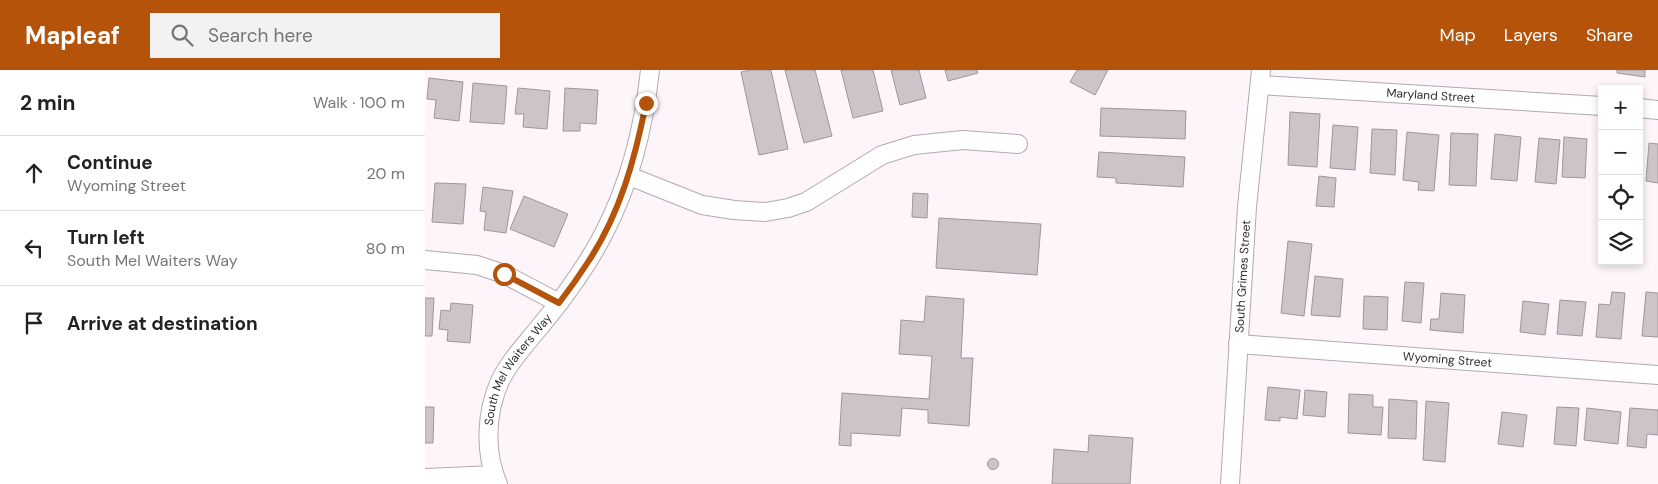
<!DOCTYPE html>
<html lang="en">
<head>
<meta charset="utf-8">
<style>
	body { margin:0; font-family:"DM Sans",sans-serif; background:#f2f2f2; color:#222 }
	.controls { position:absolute; right:15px; top:15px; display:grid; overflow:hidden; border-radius:0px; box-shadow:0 2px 8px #0003 }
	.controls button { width:45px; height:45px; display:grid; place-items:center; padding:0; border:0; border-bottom:1px solid #e0e0e0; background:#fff; color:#222; font:25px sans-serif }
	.stop { position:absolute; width:15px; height:15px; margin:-11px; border:4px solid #b45309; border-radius:50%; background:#fff }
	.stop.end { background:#b45309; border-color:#fff; box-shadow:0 1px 5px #0008 }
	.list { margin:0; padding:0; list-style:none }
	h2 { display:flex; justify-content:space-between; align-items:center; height:65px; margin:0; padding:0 20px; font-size:21px }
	h2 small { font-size:16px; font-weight:400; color:#767676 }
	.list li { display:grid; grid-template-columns:32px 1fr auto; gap:15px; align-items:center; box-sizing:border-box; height:75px; padding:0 20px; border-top:1px solid #e0e0e0 }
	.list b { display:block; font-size:19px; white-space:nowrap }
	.list p { margin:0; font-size:16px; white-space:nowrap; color:#767676 }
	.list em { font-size:16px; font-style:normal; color:#767676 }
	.icon { flex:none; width:28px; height:28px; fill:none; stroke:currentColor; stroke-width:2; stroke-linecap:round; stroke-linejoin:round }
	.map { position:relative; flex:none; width:1233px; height:414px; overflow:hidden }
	header { display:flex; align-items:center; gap:30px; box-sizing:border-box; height:70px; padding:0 25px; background:#b45309; color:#fff }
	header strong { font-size:24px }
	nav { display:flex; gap:28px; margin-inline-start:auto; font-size:18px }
	.search { width:350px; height:45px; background:#f2f2f2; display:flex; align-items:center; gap:12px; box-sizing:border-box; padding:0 18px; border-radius:0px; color:#767676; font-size:19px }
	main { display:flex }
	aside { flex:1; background:#fff }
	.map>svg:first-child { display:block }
	.building { fill:#cdc4c9; stroke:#9e969b }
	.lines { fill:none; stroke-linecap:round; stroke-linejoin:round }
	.minor-casing { stroke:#b2a9ae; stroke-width:20 }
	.minor { stroke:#fff; stroke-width:18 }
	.route { stroke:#b45309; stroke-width:6 }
	.labels { text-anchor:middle; stroke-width:4; stroke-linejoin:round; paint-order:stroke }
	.street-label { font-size:12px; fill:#312d2f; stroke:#fff }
</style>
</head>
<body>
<header>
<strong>Mapleaf</strong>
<div class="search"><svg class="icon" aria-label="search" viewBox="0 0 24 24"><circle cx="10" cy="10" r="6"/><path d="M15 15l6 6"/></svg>Search here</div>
<nav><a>Map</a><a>Layers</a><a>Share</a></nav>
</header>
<main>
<aside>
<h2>2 min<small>Walk · 100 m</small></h2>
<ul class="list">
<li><svg class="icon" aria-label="ahead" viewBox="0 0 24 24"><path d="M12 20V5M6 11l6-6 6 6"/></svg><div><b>Continue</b><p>Wyoming Street</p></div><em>20 m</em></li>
<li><svg class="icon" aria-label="left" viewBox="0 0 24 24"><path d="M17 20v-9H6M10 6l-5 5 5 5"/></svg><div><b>Turn left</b><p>South Mel Waiters Way</p></div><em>80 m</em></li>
<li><svg class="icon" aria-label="arrive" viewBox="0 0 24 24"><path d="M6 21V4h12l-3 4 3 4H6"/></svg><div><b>Arrive at destination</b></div></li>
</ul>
</aside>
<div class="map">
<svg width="1233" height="414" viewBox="0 0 1233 414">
	<rect width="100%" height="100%" fill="#fef5fa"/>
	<path class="building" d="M326 0H346L363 79 334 85 316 2Z
		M360 0H390L407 66 379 73Z
		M416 0H448L458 41 428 48Z
		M466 0H494L501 28 475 35Z
		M520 0H552L553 3 523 11Z
		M652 0H683L670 25 645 12Z
		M1192 0H1220V7L1192 3Z
		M4 8 38 12 34 51 9 48 11 30 2 29Z
		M48 13 82 16 79 54 45 52Z
		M93 18 125 21 122 59 98 57 99 44H90Z
		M140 18 173 20 171 54 155 53V61H138Z
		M676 38 761 41 760 69 675 66Z
		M865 42 895 44 892 97 863 95Z
		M908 55 933 57 930 100 905 98Z
		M947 59 972 60 970 105 945 103Z
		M982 62 1014 65 1009 121 993 120 994 112 978 110Z
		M1026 63 1053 64 1051 116 1024 115Z
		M1070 64 1096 67 1092 111 1066 109Z
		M1139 67 1162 69 1160 108 1137 107Z
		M1114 68 1135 70 1131 114 1110 112Z
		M1224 73 1233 74V113L1221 111Z
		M674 82 760 87 758 117 691 113V108L672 107Z
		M894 106 911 108 909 137 891 136Z
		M10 113 41 114 38 154 7 152Z
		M58 117 88 121 81 163 59 160 61 142 55 141Z
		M488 123 503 124 502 148 487 147Z
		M99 126 143 144 129 177 85 159Z
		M514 148 616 154 612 205 511 198Z
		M863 171 887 174 879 246 856 243Z
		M890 206 918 209 915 247 886 245Z
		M980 212 999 213 996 253 977 251Z
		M1187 222 1200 223 1196 269 1171 267 1174 234 1185 235Z
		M1221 222 1233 223V267L1217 266Z
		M1016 223 1040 225 1038 263 1005 260 1006 249H1014Z
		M501 226 539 229 536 288H548L544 356 503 353V340L477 338 475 366 426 363V376L414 375 417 323 504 329 507 286 474 284 476 250 499 252Z
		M939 226 963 227 962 260 938 259Z
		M0 228H9L7 266H0Z
		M1135 230 1161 232 1157 266 1132 264Z
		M1098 231 1124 234 1120 265 1095 262Z
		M26 233 48 235 45 273 22 271 23 260 14 259 16 240 25 241Z
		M843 317 875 320 872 349 855 347V351L840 350Z
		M880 320 902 322 900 347 878 345Z
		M924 324 948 325V337H958L956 365 923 363Z
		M964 329 992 331 991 369 963 368Z
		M1001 331 1024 333 1020 392 998 390Z
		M0 337H9L8 373H0Z
		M1132 337 1154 338 1151 376 1129 374Z
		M1162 338 1196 342 1193 374 1159 370Z
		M1205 338 1233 340V365L1222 364 1221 378 1202 376Z
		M1077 342 1102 345 1098 377 1073 374Z
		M664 365 708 368 705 414H627L629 379 663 382Z
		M562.5 394a5.5 5.5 0 1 1 11 0a5.5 5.5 0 1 1-11 0Z"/>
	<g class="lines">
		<g class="minor-casing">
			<g id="minor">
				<path id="s1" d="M835 15 1177 36"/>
				<path d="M1214 38 1233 40"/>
				<path d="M204 106 277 135 309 140 340 142 363 138 381 132 457 85 489 75 538 70 593 74"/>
				<path d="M0 190 52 195 79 204 134 233"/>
				<path id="s2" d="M813 274 1233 305"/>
				<path d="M0 408 69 405"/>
				<path id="s3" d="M73 414C59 382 61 342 75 311 84 292 100 275 113 259 138 229 161 198 179 163 206 111 219 57 225 0"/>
				<path id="s4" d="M805 414 822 137 836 0"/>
			</g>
		</g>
		<use href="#minor" class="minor"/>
	</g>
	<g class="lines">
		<path class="route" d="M79 204 134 233C144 220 154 206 163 192 195 144 210 89 221 33"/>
	</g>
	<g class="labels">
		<g class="street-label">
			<text dy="4" stroke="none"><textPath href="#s1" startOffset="171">Maryland Street</textPath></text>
			<text dy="4" stroke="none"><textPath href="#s4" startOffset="208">South Grimes Street</textPath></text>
			<text dy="4" stroke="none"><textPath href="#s2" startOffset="210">Wyoming Street</textPath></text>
			<text dy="4" stroke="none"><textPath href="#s3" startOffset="124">South Mel Waiters Way</textPath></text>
		</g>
	</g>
</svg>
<div class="controls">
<button>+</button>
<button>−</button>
<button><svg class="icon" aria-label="locate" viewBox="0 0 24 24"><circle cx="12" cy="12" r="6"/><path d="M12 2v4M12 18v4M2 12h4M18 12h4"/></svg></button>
<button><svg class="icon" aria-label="layers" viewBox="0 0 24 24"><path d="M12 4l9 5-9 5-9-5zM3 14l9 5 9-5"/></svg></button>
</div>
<div class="stop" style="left:79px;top:204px"></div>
<div class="stop end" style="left:221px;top:33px"></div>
</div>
</main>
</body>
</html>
